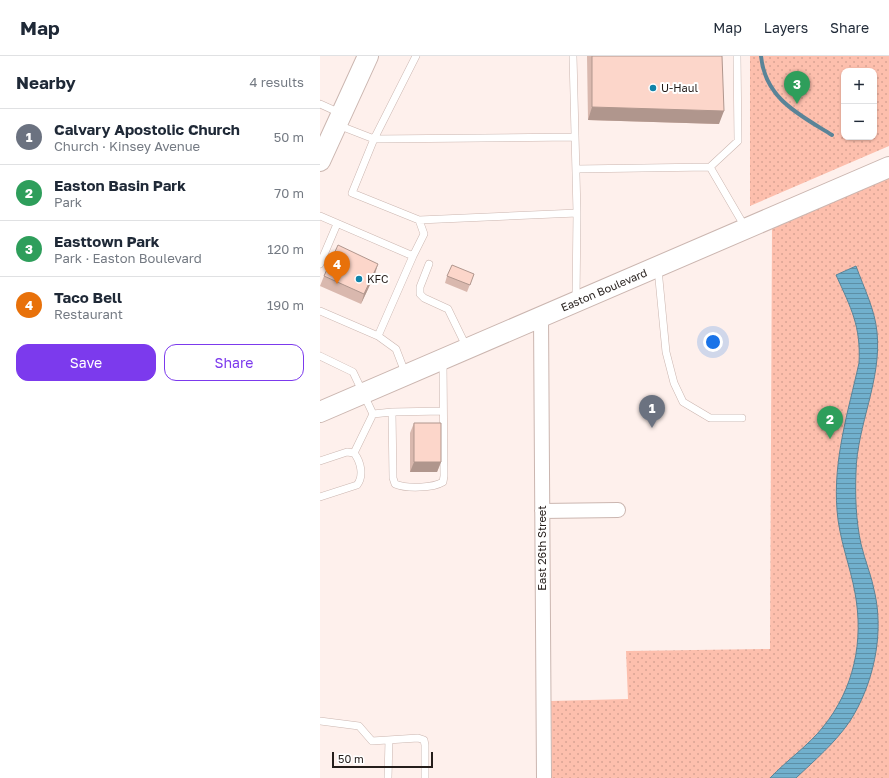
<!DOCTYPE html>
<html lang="en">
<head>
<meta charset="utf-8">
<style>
	body { margin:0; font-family:"Golos Text",sans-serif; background:#f6f6f7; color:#1f2937 }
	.controls { position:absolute; right:12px; top:12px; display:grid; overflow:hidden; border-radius:8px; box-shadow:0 1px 3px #0004 }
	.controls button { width:36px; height:36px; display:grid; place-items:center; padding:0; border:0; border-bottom:1px solid #e0e1e3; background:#fff; color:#1f2937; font:20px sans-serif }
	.scale { position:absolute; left:12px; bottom:10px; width:101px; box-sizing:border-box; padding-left:4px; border:2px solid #251e1b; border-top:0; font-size:11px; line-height:14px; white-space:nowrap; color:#251e1b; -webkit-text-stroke:3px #fff; paint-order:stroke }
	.you { position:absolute; left:393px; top:286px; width:14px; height:14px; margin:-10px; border:3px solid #fff; border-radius:50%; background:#1a73e8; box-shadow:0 0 0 6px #1a73e833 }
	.badge { display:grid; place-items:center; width:26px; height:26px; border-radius:50%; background:#7c3aed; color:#fff; font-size:13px; font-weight:700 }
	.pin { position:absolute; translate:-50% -33px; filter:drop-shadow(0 1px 2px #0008) }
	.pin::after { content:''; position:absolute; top:21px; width:14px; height:12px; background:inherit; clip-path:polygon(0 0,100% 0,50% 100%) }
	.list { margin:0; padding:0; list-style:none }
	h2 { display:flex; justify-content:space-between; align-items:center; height:52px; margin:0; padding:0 16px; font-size:17px }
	h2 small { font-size:13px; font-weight:400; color:#747a83 }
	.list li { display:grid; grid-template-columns:26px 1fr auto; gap:12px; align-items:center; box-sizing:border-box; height:56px; padding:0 16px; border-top:1px solid #e0e1e3 }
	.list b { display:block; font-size:15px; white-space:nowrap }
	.list p { margin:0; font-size:13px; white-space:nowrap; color:#747a83 }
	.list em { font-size:13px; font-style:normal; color:#747a83 }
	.actions { display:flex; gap:8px; padding:12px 16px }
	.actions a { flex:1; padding:9px 0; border:1px solid #7c3aed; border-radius:12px; text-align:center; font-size:14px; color:#7c3aed }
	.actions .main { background:#7c3aed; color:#fff }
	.map { position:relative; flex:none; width:569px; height:722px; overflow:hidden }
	header { display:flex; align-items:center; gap:24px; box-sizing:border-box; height:56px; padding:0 20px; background:#fff; border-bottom:1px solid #e0e1e3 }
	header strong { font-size:19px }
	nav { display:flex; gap:22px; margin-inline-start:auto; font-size:14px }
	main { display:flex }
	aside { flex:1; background:#fff }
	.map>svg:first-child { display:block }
	.park { fill:url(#park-dots); fill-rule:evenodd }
	.water { fill:url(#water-rules); stroke:#5a8498 }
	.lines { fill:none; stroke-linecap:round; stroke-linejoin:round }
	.stream { stroke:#5a8498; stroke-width:4 }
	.service-casing { stroke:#cbb6b0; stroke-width:8 }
	.minor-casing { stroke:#cbb6b0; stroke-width:16 }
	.secondary-casing { stroke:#cbb6b0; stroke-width:22 }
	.service { stroke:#fff; stroke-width:7 }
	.minor { stroke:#fff; stroke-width:14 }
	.secondary { stroke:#fff; stroke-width:20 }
	.wall { fill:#d9b8ae }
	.shaded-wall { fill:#b0968d }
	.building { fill:#fcd6ca; stroke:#b0968d }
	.poi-dot { fill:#1083a9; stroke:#fff; stroke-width:1.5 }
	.labels { text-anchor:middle; stroke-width:4; stroke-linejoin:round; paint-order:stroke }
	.poi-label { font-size:11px; fill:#251e1b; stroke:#fff; text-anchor:start }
	.street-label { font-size:11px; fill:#251e1b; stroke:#fff }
</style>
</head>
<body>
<header>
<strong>Map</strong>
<nav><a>Map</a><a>Layers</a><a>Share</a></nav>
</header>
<main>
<aside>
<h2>Nearby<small>4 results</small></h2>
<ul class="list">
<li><span class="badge" style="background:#6b7280">1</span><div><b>Calvary Apostolic Church</b><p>Church · Kinsey Avenue</p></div><em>50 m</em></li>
<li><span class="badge" style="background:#2e9e5b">2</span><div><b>Easton Basin Park</b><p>Park</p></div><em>70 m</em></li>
<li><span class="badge" style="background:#2e9e5b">3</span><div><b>Easttown Park</b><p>Park · Easton Boulevard</p></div><em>120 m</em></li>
<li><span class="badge" style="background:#e8710a">4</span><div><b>Taco Bell</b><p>Restaurant</p></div><em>190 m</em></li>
</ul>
<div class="actions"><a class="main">Save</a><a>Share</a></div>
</aside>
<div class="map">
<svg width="569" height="722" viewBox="0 0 569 722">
	<defs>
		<pattern id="park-dots" width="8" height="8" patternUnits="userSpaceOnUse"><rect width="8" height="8" fill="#fdbfad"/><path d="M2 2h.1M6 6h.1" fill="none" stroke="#d9a494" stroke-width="1.8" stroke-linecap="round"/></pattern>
		<pattern id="water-rules" width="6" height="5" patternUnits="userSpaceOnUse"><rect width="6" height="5" fill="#71b0cd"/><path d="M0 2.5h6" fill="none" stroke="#5d8fa6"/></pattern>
	</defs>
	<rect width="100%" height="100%" fill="#fef0ec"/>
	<path class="park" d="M430 0H569V90L430 150ZM524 15H554V81H524Z
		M569 122V722H232L231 645 308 643 306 595 450 593 452 173Z"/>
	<path class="water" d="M536 210C544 232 555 254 557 276 562 324 537 369 536 416 535 440 536 465 541 488 545 505 552 521 555 538 564 580 553 629 530 665 515 687 495 704 476 722H450C467 704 488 690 503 671 534 633 544 585 535 537 530 509 519 483 517 454 513 404 528 356 539 307 541 270 531 252 516 219Z"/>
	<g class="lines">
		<path class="stream" d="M441 0C445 43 480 59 512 79"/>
		<g class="service-casing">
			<path id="service" d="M253 0 257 157 256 244
				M0 48 20 57
				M18 69 54 83 255 81
				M390 111 425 171
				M256 113 390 111 418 85 417 0
				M0 160 93 200 58 280 0 255
				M99 164 257 157
				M93 200 104 178 99 164 32 137 54 83 96 0
				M0 208 17 168
				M109 208 100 231V238L104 242 128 253 147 292
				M338 213 346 296 354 327 363 346 390 362H422
				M58 280 76 293 86 319
				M0 300 33 316 53 358 72 356
				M123 305 124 420 123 426C113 432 87 433 75 428L73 422 72 356 123 355
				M34 397 53 358
				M0 405 27 396 34 397C41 406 44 420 37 429L0 441
				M0 665 39 670 52 685 98 682 104 684 105 689V722
				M68 722 69 684"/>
		</g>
		<g class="minor-casing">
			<path id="minor" d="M221 261 224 722
				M222 455 298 454"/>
		</g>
		<g class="secondary-casing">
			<path id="secondary" d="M0 105 48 0
				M0 356 569 111"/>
		</g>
		<use href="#service" class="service"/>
		<use href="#minor" class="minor"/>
		<use href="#secondary" class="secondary"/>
	</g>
	<path class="wall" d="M267 0H402L399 68 268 64Z
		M55 218 41 248 0 230 4 220Z
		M154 218 147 236 125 227 127 220Z
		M94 367 121 406 117 416H90V377Z"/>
	<path class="shaded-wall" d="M272 51 404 55 399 68 268 64Z
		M58 208 55 218 41 248 44 238Z
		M94 406H121L117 416H90Z"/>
	<path class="building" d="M272 0H402L404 55 272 51Z
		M18 189 58 208 44 238 4 220Z
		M132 209 154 218 150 229 127 220Z
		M94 367H121V406H94Z"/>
	<g class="poi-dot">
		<circle cx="333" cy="32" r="4"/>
		<circle cx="39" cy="223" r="4"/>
	</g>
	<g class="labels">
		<g class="poi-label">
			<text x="341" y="36">U-Haul</text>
			<text x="47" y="227">KFC</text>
		</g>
		<g class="street-label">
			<text transform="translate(284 234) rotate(-23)" y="4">Easton Boulevard</text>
			<text transform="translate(222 492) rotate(-90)" y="4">East 26th Street</text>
		</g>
	</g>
</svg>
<div class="controls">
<button>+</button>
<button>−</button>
</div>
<div class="scale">50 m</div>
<div class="you"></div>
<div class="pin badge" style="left:332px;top:372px;background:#6b7280">1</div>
<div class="pin badge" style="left:510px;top:383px;background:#2e9e5b">2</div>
<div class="pin badge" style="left:477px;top:48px;background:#2e9e5b">3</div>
<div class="pin badge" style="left:17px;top:228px;background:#e8710a">4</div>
</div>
</main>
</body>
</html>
